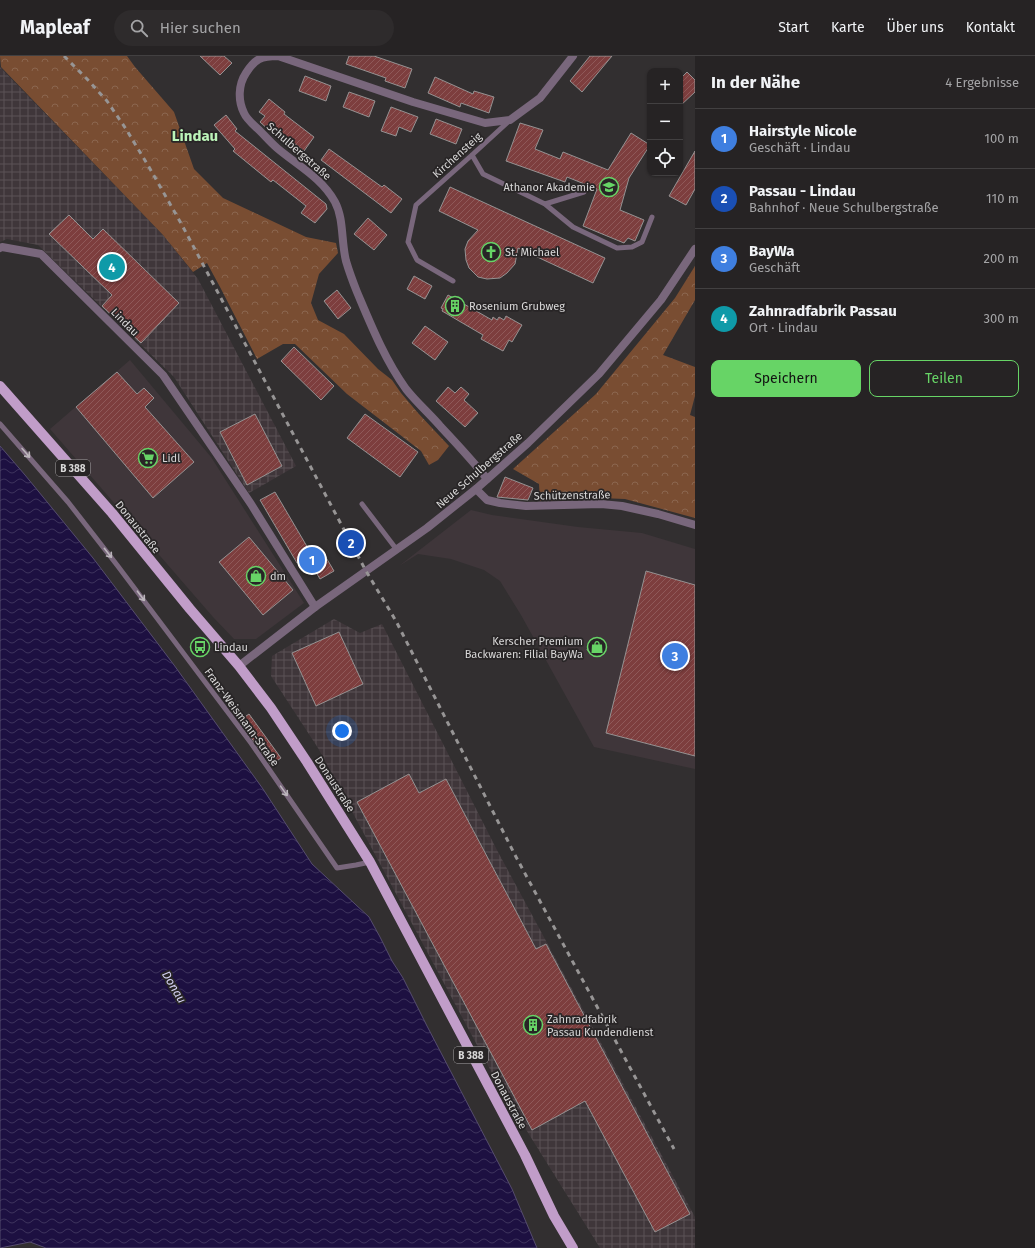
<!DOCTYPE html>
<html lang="de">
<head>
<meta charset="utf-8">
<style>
	body { margin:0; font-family:"Fira Sans",sans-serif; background:#2e2b2c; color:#f1f3f6 }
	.controls { position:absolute; right:12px; top:12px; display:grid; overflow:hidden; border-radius:8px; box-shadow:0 1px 3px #0004 }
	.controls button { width:36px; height:36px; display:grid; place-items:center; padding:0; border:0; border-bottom:1px solid #424041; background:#262324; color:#f1f3f6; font:20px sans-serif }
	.you { position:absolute; left:342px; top:675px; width:14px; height:14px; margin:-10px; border:3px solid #fff; border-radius:50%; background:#1a73e8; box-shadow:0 0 0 6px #1a73e833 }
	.badge { display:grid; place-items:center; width:26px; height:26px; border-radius:50%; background:#67d466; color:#fff; font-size:13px; font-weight:700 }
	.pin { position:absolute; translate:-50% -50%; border:2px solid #fff; box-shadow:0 1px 4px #0006 }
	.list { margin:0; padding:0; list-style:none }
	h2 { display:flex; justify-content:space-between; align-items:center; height:52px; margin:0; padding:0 16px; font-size:17px }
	h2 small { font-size:13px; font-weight:400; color:#a4a4a6 }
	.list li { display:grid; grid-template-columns:26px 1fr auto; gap:12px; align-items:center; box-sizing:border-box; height:60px; padding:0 16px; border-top:1px solid #424041 }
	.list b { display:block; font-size:15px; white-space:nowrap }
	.list p { margin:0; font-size:13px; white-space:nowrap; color:#a4a4a6 }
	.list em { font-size:13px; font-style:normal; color:#a4a4a6 }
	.actions { display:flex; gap:8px; padding:12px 16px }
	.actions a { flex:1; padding:9px 0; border:1px solid #67d466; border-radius:8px; text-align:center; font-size:14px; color:#67d466 }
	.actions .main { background:#67d466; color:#111 }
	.icon { flex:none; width:22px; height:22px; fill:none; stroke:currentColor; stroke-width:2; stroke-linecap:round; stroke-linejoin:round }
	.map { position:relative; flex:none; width:695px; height:1192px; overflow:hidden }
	header { display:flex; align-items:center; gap:24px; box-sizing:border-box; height:56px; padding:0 20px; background:#262324; border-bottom:1px solid #424041 }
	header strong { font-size:19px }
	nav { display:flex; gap:22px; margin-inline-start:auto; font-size:14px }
	.search { width:280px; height:36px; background:#2e2b2c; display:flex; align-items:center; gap:10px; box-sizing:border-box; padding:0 14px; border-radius:22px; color:#a4a4a6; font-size:15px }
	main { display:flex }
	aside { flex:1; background:#262324 }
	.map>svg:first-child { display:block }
	.built { fill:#3f363a }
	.industrial { fill:url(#industrial-grid) }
	.forest { fill:url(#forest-crowns) }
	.water { fill:url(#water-waves); stroke:#554c6e }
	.building { fill:url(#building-hatch); stroke:#959292 }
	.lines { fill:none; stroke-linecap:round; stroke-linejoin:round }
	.service { stroke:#79677c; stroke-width:5 }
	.minor { stroke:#79677c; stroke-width:8 }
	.tertiary { stroke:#79677c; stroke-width:8 }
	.primary { stroke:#c19dc9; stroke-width:10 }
	.rail { stroke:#979595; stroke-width:3; stroke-dasharray:5 5; stroke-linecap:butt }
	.oneway { stroke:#bcb6bc }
	.labels { text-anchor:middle; stroke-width:3.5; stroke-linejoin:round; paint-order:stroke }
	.shield { fill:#282526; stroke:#a4a2a3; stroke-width:1 }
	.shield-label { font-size:10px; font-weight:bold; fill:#d9d8d8 }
	.street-label { font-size:11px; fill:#d9d8d8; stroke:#282526 }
	.poi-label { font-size:11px; fill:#d9d8d8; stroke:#282526; text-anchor:start }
	.water-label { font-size:12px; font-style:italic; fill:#d5d2f4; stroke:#282526 }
	.district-label { font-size:15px; font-weight:bold; fill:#bcf5b9; stroke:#282526 }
</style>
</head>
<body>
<header>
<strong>Mapleaf</strong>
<div class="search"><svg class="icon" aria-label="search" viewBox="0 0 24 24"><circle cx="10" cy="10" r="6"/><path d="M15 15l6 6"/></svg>Hier suchen</div>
<nav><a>Start</a><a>Karte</a><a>Über uns</a><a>Kontakt</a></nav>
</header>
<main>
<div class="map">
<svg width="695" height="1192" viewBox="0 0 695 1192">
	<defs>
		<pattern id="industrial-grid" width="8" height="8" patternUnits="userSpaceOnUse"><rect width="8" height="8" fill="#3f363a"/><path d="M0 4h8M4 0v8" fill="none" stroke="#5a5256"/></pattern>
		<pattern id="forest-crowns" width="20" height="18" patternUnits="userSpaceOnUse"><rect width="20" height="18" fill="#794d32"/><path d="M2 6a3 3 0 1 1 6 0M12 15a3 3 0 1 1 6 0" fill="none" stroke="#8b664f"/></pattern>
		<pattern id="water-waves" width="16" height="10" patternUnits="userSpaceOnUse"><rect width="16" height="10" fill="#1d1041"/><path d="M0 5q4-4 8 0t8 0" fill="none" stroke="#3d325c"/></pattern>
		<pattern id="building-hatch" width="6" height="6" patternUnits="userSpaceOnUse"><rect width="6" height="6" fill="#7d3e3e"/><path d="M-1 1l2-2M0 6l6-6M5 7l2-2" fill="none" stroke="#8f5959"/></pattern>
	</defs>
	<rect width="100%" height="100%" fill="#322f30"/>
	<path class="built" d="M130 304 211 401 304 547 256 583H234L213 561 50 373Z
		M471 454 492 459 578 471 642 477 695 493V713L594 691 521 559 500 525 484 514 451 503 418 498 399 510Z"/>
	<path class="industrial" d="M0 11 163 179 198 223 296 410 249 437 174 321 38 189 7 183 0 186Z
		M334 563 360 577 382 568 498 796 695 1161V1192H600L500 1032 318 692 271 620 272 600Z"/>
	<path class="forest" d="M0 0H127L135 11 174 56 194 113 223 142 306 181 336 187 338 197 319 218 311 247 318 264 344 278 378 313 392 324 401 337 418 357 449 390 438 404 429 409 421 395 347 338 295 288H283L257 303 220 231 207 207 193 216 163 179 1 11Z
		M695 210V244L663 299 695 311V340L690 359 695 361V462L625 443 601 442 540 445 539 428 513 413 596 338 675 242Z"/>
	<path class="water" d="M0 390 25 419 93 502 174 609 263 733 312 808 369 861 380 881 392 905 403 922 427 970 512 1133 537 1192H46L30 1186 0 1192Z"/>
	<path class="building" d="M200 0H224L232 7 220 19Z
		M349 0H374L412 13 405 32 385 25 386 22 346 8Z
		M590 0H612L582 36 570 25Z
		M687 16 695 24V36L680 50V23Z
		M305 20 331 30 326 45 299 35Z
		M435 21 473 38 474 35 494 41 489 57 461 47 460 51 428 37Z
		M349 36 375 45 369 61 343 51Z
		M269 43 285 56 284 58 314 81 304 95 273 71 270 75 260 66 265 60 259 56Z
		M391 51 418 61 411 76 399 71 396 80 381 75Z
		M226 59 237 73 235 75 326 148 327 153 315 167 301 157 306 150 273 124 271 126 233 95 235 93 214 69Z
		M436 63 462 73 456 88 430 78Z
		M520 67 543 74 535 93 560 103 563 96 608 114 631 77 650 89 629 122 620 154 644 164 635 185 628 182 624 187 583 170 597 133 567 121 565 126 506 105Z
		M329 93 382 131 384 129 402 143 391 157 321 104Z
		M695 95V133L686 149 669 140Z
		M450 131 605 202 593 227 518 192 515 208 507 217 500 222 487 223 478 221 469 212 466 204 465 193 468 185 478 174 439 155Z
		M69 159 93 183 103 173 179 247 141 287 102 250 112 239 49 178Z
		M368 162 387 179 374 194 354 178Z
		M414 220 432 230 425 243 407 233Z
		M337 234 351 252 338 263 324 245Z
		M448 239 492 264 493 261 497 264 499 261 504 264 506 260 522 269 512 286 509 284 503 295 481 283 483 279 442 255 443 253 441 252Z
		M425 270 448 286 435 304 412 287Z
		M294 291 334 330 321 344 281 305Z
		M117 316 137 338 144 332 154 342 145 351 194 406 153 442 76 351Z
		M448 331 455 337 461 331 469 338 464 344 478 357 465 371 436 345Z
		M255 358 282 410 247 429 220 376Z
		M365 358 418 396 400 421 347 382Z
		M505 421 533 432 528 444 497 441Z
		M275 436 312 499 321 493 334 515 320 523 307 501H308L297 507 260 444Z
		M249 481 293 534 263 559 219 506Z
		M646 515 695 529V700L606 677Z
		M339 576 363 628 316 650 292 597Z
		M590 584 606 588 604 598 587 594Z
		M249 658 281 702 271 709 239 665Z
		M409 718 419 737 446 723 536 893 546 888 690 1158 655 1176 585 1045 532 1074 357 746Z"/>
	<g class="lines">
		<path class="service" d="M472 99 483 118 545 148 584 136
			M545 148 573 171 617 192 632 191 642 186 652 161
			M453 225 417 204 408 186 416 149 472 99 509 65
			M0 368 68 446 117 509 251 687 337 812 356 809 370 806
			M362 448 397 494"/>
		<path class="minor" d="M0 192 2 191 41 198 163 319 251 448 315 551
			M487 423C473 405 457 388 441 371 430 358 417 347 406 333 385 304 371 269 357 236 353 226 349 215 346 205 341 185 344 163 335 146 322 122 297 109 277 92 271 87 266 81 260 75 255 70 247 64 244 57 238 45 238 29 246 17 255 3 261 0 278 0L413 46 485 67 510 64 540 42 573 0
			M476 433 487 444 500 447 526 450 601 448 622 450 658 458 695 469"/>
		<path class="tertiary" d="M239 610 315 551 427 472 476 433 528 387 599 318 661 244 695 193"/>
		<path class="primary" d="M0 330 112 457 190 553 239 610 271 652 307 706 370 806 525 1099 554 1160 573 1192"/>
		<path class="rail" d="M64 0 87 23 107 45 126 73 149 111 182 169 366 515 396 565 515 799 674 1093"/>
	</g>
	<defs><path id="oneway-shaft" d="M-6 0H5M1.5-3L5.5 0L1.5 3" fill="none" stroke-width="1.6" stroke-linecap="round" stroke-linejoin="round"/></defs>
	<g class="oneway">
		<use href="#oneway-shaft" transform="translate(26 397) rotate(49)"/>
		<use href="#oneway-shaft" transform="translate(108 497) rotate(52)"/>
		<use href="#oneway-shaft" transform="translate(141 540) rotate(53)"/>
		<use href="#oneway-shaft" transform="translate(284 735) rotate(55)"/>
	</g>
	<defs>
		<g id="university-ring" transform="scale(1)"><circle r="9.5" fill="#282526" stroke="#67d466" stroke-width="1.5"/><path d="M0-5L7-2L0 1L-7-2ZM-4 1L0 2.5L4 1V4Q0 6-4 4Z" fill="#67d466"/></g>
		<g id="church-ring" transform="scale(1)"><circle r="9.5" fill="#282526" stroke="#67d466" stroke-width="1.5"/><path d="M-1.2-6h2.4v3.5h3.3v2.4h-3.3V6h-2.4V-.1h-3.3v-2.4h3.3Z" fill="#67d466"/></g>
		<g id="building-ring" transform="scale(1)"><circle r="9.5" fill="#282526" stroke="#67d466" stroke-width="1.5"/><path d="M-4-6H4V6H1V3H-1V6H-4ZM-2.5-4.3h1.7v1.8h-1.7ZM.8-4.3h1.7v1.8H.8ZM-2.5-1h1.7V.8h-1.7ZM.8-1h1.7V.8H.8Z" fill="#67d466"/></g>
		<g id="supermarket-ring" transform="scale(1)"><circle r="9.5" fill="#282526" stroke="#67d466" stroke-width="1.5"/><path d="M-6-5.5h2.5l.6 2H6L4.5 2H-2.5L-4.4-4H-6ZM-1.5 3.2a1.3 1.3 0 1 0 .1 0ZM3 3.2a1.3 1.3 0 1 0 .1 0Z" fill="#67d466"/></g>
		<g id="shop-ring" transform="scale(1)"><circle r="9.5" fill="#282526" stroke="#67d466" stroke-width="1.5"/><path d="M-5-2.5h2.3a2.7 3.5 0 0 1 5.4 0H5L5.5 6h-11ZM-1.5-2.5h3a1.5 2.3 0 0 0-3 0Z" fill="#67d466"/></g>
		<g id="bus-ring" transform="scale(1)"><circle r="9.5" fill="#282526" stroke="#67d466" stroke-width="1.5"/><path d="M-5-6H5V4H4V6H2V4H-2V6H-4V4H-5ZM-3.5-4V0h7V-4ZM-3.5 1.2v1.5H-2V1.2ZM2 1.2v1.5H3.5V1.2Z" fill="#67d466"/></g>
	</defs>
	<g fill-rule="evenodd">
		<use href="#university-ring" x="609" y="131"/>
		<use href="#church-ring" x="491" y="196"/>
		<use href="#building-ring" x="455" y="250"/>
		<use href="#supermarket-ring" x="148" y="402"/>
		<use href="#shop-ring" x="256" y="520"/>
		<use href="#bus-ring" x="200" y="591"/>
		<use href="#shop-ring" x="597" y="591"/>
		<use href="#building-ring" x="533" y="969"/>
	</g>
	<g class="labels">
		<g class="shield">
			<rect x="56" y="404" width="34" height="16" rx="3"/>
			<rect x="454" y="991" width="34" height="16" rx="3"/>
		</g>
		<g class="shield-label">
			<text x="73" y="416">B 388</text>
			<text x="471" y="1003">B 388</text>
		</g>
		<g class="street-label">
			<text transform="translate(299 95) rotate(41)" y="4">Schulbergstraße</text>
			<text transform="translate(457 99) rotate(-42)" y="4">Kirchensteig</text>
			<text transform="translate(125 266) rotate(45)" y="4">Lindau</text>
			<text transform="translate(479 414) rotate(-41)" y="4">Neue Schulbergstraße</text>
			<text transform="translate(572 439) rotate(-1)" y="4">Schützenstraße</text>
			<text transform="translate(138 471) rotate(51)" y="4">Donaustraße</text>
			<text transform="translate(242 661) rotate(54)" y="4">Franz-Weismann-Straße</text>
			<text transform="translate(335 728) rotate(57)" y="4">Donaustraße</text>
			<text transform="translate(509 1044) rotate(62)" y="4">Donaustraße</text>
		</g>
		<g class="poi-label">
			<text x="595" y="135" text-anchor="end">Athanor Akademie</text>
			<text x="505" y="200">St. Michael</text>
			<text x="469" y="254">Rosenium Grubweg</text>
			<text x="162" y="406">Lidl</text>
			<text x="270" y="524">dm</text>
			<text x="583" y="589" text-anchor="end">Kerscher Premium<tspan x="583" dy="13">Backwaren: Filial BayWa</tspan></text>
			<text x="214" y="595">Lindau</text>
			<text x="547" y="967">Zahnradfabrik<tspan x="547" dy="13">Passau Kundendienst</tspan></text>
		</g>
		<g class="water-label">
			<text transform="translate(174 931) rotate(59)" y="4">Donau</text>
		</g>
		<g class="district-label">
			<text x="195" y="85">Lindau</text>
		</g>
	</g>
</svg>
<div class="controls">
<button>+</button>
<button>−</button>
<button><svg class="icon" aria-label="locate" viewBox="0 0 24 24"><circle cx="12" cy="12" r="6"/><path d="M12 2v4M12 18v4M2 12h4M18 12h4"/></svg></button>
</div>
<div class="you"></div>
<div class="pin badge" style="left:312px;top:504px;background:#3f7fe0">1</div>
<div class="pin badge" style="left:351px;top:487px;background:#1a4fb4">2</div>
<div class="pin badge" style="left:675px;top:600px;background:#3f7fe0">3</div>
<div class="pin badge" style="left:112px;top:211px;background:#0f9aa8">4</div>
</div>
<aside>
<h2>In der Nähe<small>4 Ergebnisse</small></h2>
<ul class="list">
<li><span class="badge" style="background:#3f7fe0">1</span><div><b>Hairstyle Nicole</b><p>Geschäft · Lindau</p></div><em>100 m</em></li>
<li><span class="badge" style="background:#1a4fb4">2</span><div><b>Passau - Lindau</b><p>Bahnhof · Neue Schulbergstraße</p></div><em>110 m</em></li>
<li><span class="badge" style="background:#3f7fe0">3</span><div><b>BayWa</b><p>Geschäft</p></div><em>200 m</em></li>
<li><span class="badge" style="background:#0f9aa8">4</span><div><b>Zahnradfabrik Passau</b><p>Ort · Lindau</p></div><em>300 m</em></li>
</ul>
<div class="actions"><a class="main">Speichern</a><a>Teilen</a></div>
</aside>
</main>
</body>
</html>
